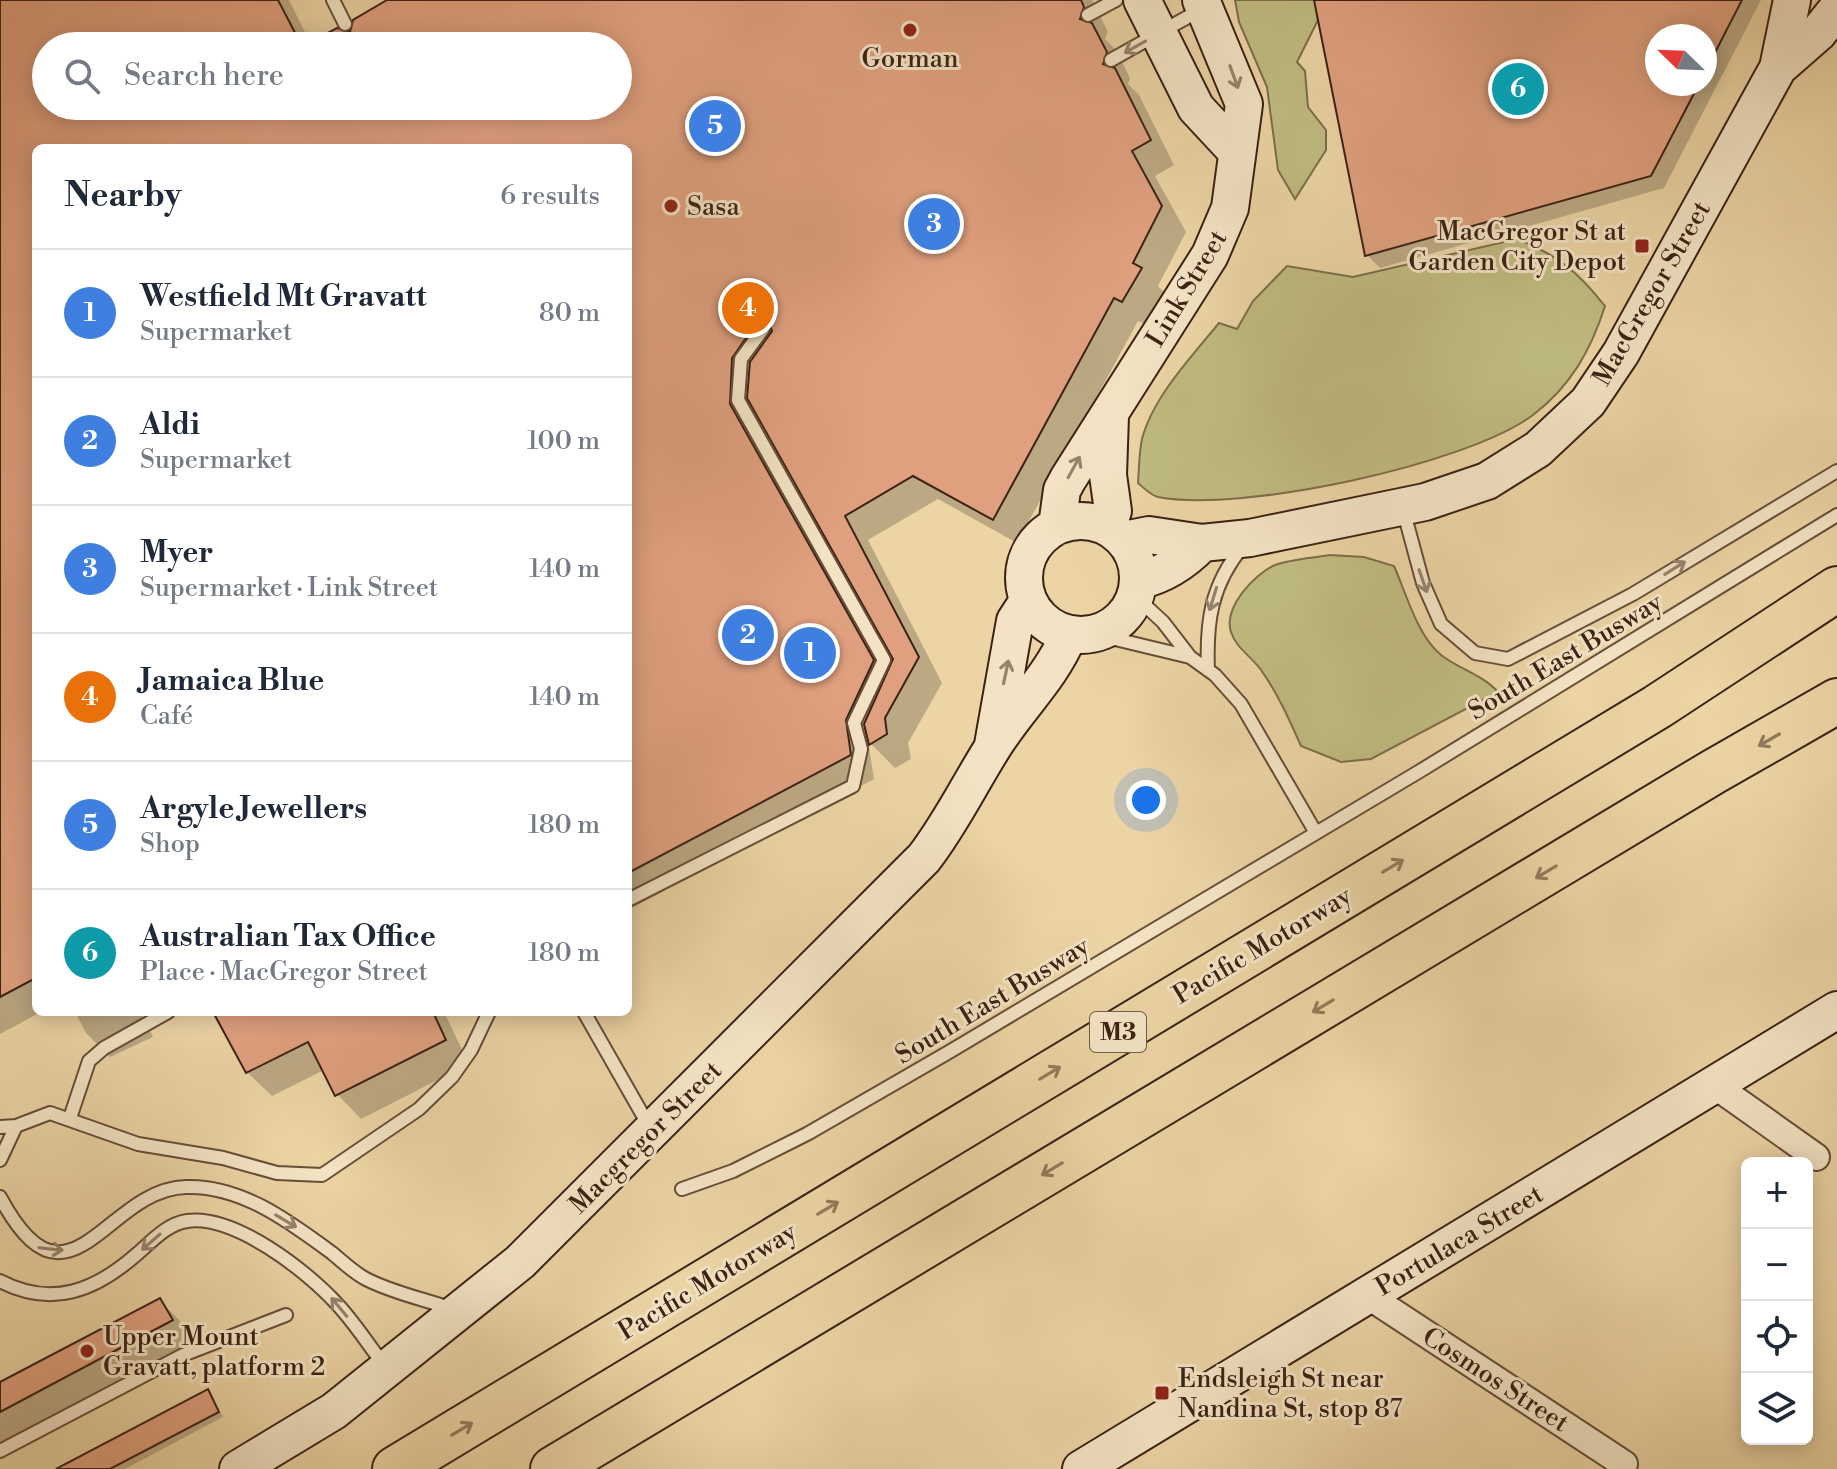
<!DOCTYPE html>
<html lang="en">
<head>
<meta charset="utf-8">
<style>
	body { margin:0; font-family:"Libre Bodoni",serif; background:#f2f2f3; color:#1f2937 }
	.controls { position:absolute; right:24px; bottom:24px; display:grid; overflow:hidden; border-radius:12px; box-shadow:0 4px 20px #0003 }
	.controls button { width:72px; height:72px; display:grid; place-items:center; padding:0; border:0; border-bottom:2px solid #e0e1e3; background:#fff; color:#1f2937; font:40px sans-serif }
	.compass { position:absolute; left:1645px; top:24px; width:72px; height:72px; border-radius:50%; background:#fff; box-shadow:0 4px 20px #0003; rotate:293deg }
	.you { position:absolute; left:1146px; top:800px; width:28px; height:28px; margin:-20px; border:6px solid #fff; border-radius:50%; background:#1a73e8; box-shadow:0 0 0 12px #1a73e833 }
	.badge { display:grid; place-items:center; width:52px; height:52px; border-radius:50%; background:#2563eb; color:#fff; font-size:26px; font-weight:700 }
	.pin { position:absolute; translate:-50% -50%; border:4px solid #fff; box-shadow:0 2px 8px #0006 }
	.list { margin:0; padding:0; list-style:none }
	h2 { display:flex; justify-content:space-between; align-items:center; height:104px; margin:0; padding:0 32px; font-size:34px }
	h2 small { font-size:26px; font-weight:400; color:#747a83 }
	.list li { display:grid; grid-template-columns:52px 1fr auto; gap:24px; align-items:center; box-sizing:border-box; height:128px; padding:0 32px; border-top:2px solid #e0e1e3 }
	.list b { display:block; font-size:30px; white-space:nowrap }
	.list p { margin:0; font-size:26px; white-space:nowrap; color:#747a83 }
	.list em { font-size:26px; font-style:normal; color:#747a83 }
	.icon { flex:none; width:44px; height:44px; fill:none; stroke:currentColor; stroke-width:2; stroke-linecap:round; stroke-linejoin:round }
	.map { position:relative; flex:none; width:1837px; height:1469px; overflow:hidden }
	.search { position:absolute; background:#fff; box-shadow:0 4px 20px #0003; left:32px; top:32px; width:600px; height:88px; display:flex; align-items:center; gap:20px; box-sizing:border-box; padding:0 28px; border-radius:44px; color:#747a83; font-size:30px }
	.panel { position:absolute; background:#fff; box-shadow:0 4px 20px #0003; left:32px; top:144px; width:600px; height:872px; border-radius:12px }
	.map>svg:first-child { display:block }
	.green { fill:#bfbb81; stroke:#7d6e4a; stroke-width:2 }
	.shadow { fill:#0003; fill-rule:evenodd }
	.building { fill:#e0a07f; stroke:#3b2214; stroke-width:2 }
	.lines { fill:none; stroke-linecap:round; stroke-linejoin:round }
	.lane-casing { stroke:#674e38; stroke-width:16 }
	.street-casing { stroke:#674e38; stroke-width:30 }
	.secondary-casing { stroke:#3b2214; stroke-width:40 }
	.highway-casing { stroke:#3b2214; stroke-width:48 }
	.lane { stroke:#f3e3c4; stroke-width:12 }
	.street { stroke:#f3e3c4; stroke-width:26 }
	.secondary { stroke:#f3e3c4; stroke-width:36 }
	.highway { stroke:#ecd4a5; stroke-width:44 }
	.oneway { stroke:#97826c }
	.oneway2 { stroke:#947b5c }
	.poi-dot { fill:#8f2418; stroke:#f3e3c4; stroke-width:3 }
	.labels { text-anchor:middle; stroke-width:6; stroke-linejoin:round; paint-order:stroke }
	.shield { fill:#f3e3c4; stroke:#725c49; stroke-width:2 }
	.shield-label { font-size:24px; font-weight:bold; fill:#3b2214 }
	.poi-label { font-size:26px; fill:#3b2214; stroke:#f3e3c4; text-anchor:start }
	.street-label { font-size:26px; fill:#3b2214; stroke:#f3e3c4 }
</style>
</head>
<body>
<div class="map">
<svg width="1837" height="1469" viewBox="0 0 1837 1469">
	<rect width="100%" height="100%" fill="#ecd4a5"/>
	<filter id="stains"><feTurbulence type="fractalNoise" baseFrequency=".0025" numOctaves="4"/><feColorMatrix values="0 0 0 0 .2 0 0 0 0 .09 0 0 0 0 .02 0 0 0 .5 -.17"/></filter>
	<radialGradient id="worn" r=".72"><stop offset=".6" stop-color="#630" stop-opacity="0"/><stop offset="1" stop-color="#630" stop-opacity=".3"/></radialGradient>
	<path class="green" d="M1235 0H1315L1318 20 1297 62 1305 71 1308 107 1326 130V150L1295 199 1278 170 1267 87 1239 22Z
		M1517 239C1558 255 1578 272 1605 306 1591 350 1571 386 1533 415 1466 465 1240 513 1158 497 1150 495 1144 488 1138 483 1139 469 1139 453 1142 439 1153 397 1192 356 1219 323L1237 329 1253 301 1287 266 1353 277Z
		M1330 555 1364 557 1394 566C1406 593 1417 635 1441 655 1459 669 1483 675 1498 692L1371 759 1341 762 1301 746C1289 719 1278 694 1261 670 1251 656 1236 648 1231 632 1223 608 1254 574 1275 565 1291 559 1313 558 1330 555Z"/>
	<path class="shadow" d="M0 0H289L311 44 351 34 394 0H1092L1108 32 1105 39 1116 50 1130 78 1128 84 1139 95 1174 165 1155 176 1186 232 1158 286 1165 293 1147 325 1138 321 1017 543 938 499 868 540 942 683 908 743 911 759 895 768 868 741 874 779 628 910V148H36V1012H41L0 1034ZM46 46H618V106H46ZM754 407 894 656 890 673 753 426Z
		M1317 0H1761L1664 188 1380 268 1367 255ZM1657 36H1705V84H1657Z
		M75 1012H140L153 1037 110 1057 86 1033Z
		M215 1012H444L469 1064 361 1119 337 1094 324 1070 272 1096 247 1072Z
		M160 1301 184 1325 196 1345 0 1448V1385Z
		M207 1391 223 1417 125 1469H60Z"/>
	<path class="building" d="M0 0H278L302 46H46V106H618V46H303L337 28 350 32 353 20 387 0H1081L1084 7 1080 19 1092 23 1107 52 1103 64 1115 68 1151 140 1132 151 1162 206 1133 263 1142 268 1122 302 1114 298 993 520 913 476 845 516 919 657 885 718 887 734 869 745 864 724 893 659 747 398 750 362 772 331 768 321 756 324 732 358 730 404 874 660 846 720 851 755 628 873V148H36V978L0 997Z
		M1314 0H1742L1705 72V36H1657V84H1699L1651 176 1365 256Z
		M213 1012H433L446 1040 335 1096 308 1042 246 1073Z
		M160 1298 173 1320 0 1412V1382Z
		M208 1389 219 1412 110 1469H56Z"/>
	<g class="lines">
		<g class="lane-casing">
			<path id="lane" d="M333 0 345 24
				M1088 15 1116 0
				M1111 60 1202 9
				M1403 509 1423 583 1441 624 1475 653 1508 659 1633 594 1837 471
				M1135 596 1163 622 1190 657 1215 675 1241 704 1316 833
				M1103 631 1115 639 1190 657
				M1208 670C1206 621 1211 585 1243 546
				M628 900 853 786 861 749 854 723 884 660 738 400 741 359 763 329
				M584 1012 649 1126
				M70 1118 89 1061 104 1048 168 1012
				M0 1127 16 1126 50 1113 138 1144 223 1158 277 1173 322 1175 419 1109 452 1077 471 1050 489 1012
				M0 1160 16 1126
				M682 1189 733 1171 807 1134 949 1052 1420 771 1837 515
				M0 1197C69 1326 105 1189 186 1187 241 1185 290 1222 332 1253 343 1262 354 1273 366 1279 393 1293 424 1299 452 1309
				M0 1281C52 1308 95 1291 137 1254 152 1241 167 1224 187 1221 234 1214 307 1271 337 1304 355 1323 369 1346 385 1366
				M0 1451 183 1355 286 1315"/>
		</g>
		<g class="street-casing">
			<path id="street" d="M1713 1084 1816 1157
				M1367 1295 1624 1464"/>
		</g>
		<g class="secondary-casing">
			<path id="secondary" d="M1142 0 1196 108 1236 151
				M1778 68 1818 33 1837 9
				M1024 578a57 57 0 1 1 114 0a57 57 0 1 1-114 0Z
				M1057 526 1062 490 1068 479 1210 255 1230 208 1244 104 1201 0
				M1107 527 1113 511 1108 475 1110 416
				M1124 540 1149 535 1202 543 1250 538 1425 502 1487 481 1538 449 1588 402 1621 353 1778 68 1792 0
				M1138 581C1164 575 1184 562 1202 543
				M993 745 1015 621 1028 601
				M238 1469 334 1411 520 1262 924 858C951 823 969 785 993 747 1017 708 1051 678 1069 634
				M1081 1469 1837 1010"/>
		</g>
		<g class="highway-casing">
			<path id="highway" d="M395 1469 1657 707 1837 589
				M553 1469 1713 772 1837 701"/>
		</g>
		<use href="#lane" class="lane"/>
		<use href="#street" class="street"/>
		<use href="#secondary" class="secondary"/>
		<use href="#highway" class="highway"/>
	</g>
	<defs><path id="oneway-shaft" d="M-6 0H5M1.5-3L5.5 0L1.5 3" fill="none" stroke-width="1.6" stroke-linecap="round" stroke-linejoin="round" transform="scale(2)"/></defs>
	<g class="oneway">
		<use href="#oneway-shaft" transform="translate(1135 47) rotate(151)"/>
		<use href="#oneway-shaft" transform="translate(1234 77) rotate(70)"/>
		<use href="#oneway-shaft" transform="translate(1074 467) rotate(-61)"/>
		<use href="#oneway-shaft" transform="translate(1675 568) rotate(-32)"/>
		<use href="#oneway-shaft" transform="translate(1423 581) rotate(71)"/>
		<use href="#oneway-shaft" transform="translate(1213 599) rotate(107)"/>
		<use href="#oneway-shaft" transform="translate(1006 672) rotate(-78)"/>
		<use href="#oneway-shaft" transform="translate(286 1221) rotate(31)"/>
		<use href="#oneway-shaft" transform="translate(151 1242) rotate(139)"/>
		<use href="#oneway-shaft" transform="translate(51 1249) rotate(6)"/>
		<use href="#oneway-shaft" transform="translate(339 1307) rotate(-130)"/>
	</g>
	<g class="oneway2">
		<use href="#oneway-shaft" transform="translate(1769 740) rotate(150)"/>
		<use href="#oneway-shaft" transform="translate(1393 866) rotate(-31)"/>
		<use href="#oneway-shaft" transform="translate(1546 872) rotate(149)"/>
		<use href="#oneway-shaft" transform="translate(1323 1006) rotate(149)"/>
		<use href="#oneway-shaft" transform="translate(1050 1073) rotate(-31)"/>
		<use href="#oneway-shaft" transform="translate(1052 1169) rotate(149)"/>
		<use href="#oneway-shaft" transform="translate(828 1208) rotate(-31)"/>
		<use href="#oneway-shaft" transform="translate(462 1429) rotate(-31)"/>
	</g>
	<g class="poi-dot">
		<circle cx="910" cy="30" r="8"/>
		<circle cx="671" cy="206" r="8"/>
		<rect x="1634" y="238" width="16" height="16" rx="4"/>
		<circle cx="87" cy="1351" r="8"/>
		<rect x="1154" y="1385" width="16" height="16" rx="4"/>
	</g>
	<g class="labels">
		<rect class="shield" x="1090" y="1012" width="56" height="40" rx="6"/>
		<g class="shield-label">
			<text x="1118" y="1040">M3</text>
		</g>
		<g class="poi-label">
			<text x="910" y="67" text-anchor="middle">Gorman</text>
			<text x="687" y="215">Sasa</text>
			<text x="1626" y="240" text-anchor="end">MacGregor St at<tspan x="1626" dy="30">Garden City Depot</tspan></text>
			<text x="103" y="1345">Upper Mount<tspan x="103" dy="30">Gravatt, platform 2</tspan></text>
			<text x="1178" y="1387">Endsleigh St near<tspan x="1178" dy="30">Nandina St, stop 87</tspan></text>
		</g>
		<g class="street-label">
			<text transform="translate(1186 288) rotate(-59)" y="9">Link Street</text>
			<text transform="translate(1651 293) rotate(-60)" y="9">MacGregor Street</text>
			<text transform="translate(1565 656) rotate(-31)" y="9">South East Busway</text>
			<text transform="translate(1262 945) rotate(-31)" y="9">Pacific Motorway</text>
			<text transform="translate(992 1000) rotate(-31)" y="9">South East Busway</text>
			<text transform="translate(645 1137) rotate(-45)" y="9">Macgregor Street</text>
			<text transform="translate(1459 1240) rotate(-31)" y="9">Portulaca Street</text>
			<text transform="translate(707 1281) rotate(-31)" y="9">Pacific Motorway</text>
			<text transform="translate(1496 1379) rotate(33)" y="9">Cosmos Street</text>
		</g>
	</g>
	<rect width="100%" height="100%" filter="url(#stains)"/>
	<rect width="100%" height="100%" fill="url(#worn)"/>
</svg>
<div class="controls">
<button>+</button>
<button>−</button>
<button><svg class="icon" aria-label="locate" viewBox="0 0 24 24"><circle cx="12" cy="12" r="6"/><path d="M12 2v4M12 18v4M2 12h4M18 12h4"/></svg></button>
<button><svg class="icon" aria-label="layers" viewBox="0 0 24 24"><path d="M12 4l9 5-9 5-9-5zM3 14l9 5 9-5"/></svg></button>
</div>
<svg class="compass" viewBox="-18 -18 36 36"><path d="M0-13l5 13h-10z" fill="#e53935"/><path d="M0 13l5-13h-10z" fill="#747a83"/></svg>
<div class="you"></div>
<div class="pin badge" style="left:810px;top:653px;background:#3f7fe0">1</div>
<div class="pin badge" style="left:748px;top:635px;background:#3f7fe0">2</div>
<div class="pin badge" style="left:934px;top:224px;background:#3f7fe0">3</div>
<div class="pin badge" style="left:748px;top:308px;background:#e8710a">4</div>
<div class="pin badge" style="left:715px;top:126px;background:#3f7fe0">5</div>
<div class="pin badge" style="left:1518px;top:89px;background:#0f9aa8">6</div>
<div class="search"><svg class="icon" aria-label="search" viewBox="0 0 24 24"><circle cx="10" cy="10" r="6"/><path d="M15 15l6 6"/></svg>Search here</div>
<section class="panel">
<h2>Nearby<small>6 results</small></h2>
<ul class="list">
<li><span class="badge" style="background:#3f7fe0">1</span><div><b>Westfield Mt Gravatt</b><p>Supermarket</p></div><em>80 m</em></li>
<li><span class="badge" style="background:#3f7fe0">2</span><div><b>Aldi</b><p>Supermarket</p></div><em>100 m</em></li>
<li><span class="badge" style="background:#3f7fe0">3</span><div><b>Myer</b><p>Supermarket · Link Street</p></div><em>140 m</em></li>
<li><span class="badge" style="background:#e8710a">4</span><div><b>Jamaica Blue</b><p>Café</p></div><em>140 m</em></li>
<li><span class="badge" style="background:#3f7fe0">5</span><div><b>Argyle Jewellers</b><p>Shop</p></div><em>180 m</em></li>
<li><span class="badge" style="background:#0f9aa8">6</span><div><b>Australian Tax Office</b><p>Place · MacGregor Street</p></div><em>180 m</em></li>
</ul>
</section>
</div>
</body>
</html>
